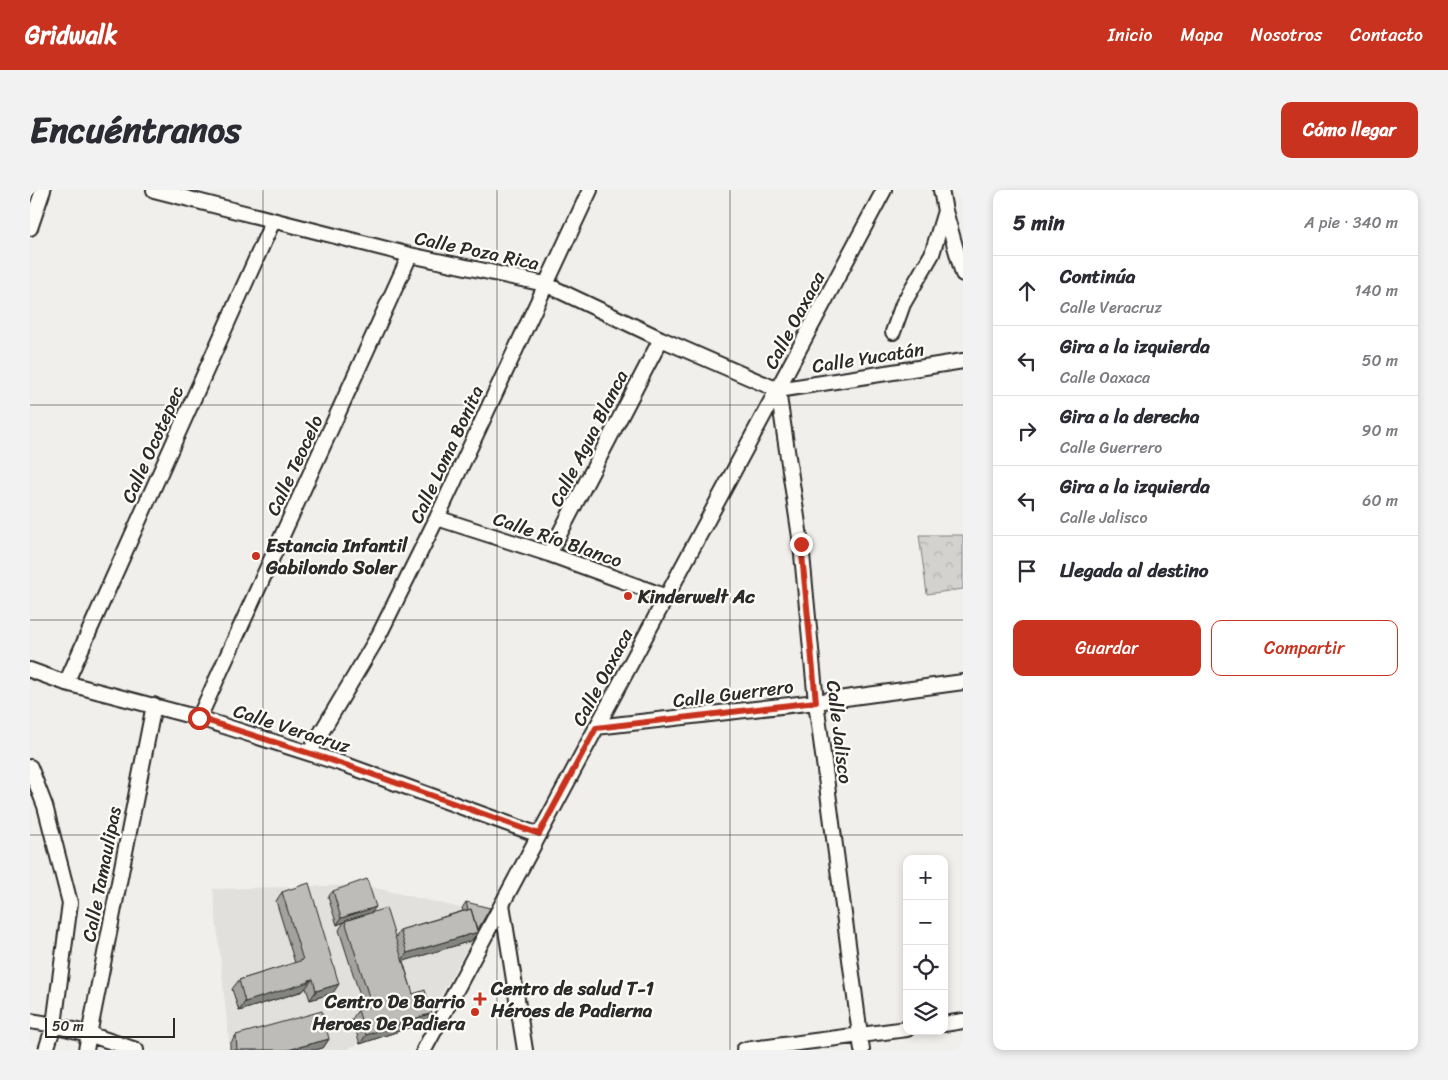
<!DOCTYPE html>
<html lang="es">
<head>
<meta charset="utf-8">
<style>
	body { margin:0; font-family:Sriracha,sans-serif; background:#f2f2f3; color:#2b2b33 }
	.controls { position:absolute; right:15px; bottom:15px; display:grid; overflow:hidden; border-radius:10px; box-shadow:0 2px 8px #0003 }
	.controls button { width:45px; height:45px; display:grid; place-items:center; padding:0; border:0; border-bottom:1px solid #e1e1e2; background:#fff; color:#2b2b33; font:25px sans-serif }
	.scale { position:absolute; left:15px; bottom:12px; width:130px; box-sizing:border-box; padding-left:5px; border:2px solid #2b2b2b; border-top:0; font-size:14px; line-height:18px; white-space:nowrap; color:#2b2b2b; -webkit-text-stroke:4px #fdfcf7; paint-order:stroke }
	.stop { position:absolute; width:15px; height:15px; margin:-11px; border:4px solid #c8321e; border-radius:50%; background:#fff }
	.stop.end { background:#c8321e; border-color:#fff; box-shadow:0 1px 5px #0008 }
	.list { margin:0; padding:0; list-style:none }
	h2 { display:flex; justify-content:space-between; align-items:center; height:65px; margin:0; padding:0 20px; font-size:21px }
	h2 small { font-size:16px; font-weight:400; color:#7c7c81 }
	.list li { display:grid; grid-template-columns:32px 1fr auto; gap:15px; align-items:center; box-sizing:border-box; height:70px; padding:0 20px; border-top:1px solid #e1e1e2 }
	.list b { display:block; font-size:19px; white-space:nowrap }
	.list p { margin:0; font-size:16px; white-space:nowrap; color:#7c7c81 }
	.list em { font-size:16px; font-style:normal; color:#7c7c81 }
	.actions { display:flex; gap:10px; padding:15px 20px }
	.actions a { flex:1; padding:11px 0; border:1px solid #c8321e; border-radius:10px; text-align:center; font-size:18px; color:#c8321e }
	.actions .main { background:#c8321e; color:#fff }
	.icon { flex:none; width:28px; height:28px; fill:none; stroke:currentColor; stroke-width:2; stroke-linecap:round; stroke-linejoin:round }
	.map { position:relative; flex:none; width:933px; height:860px; overflow:hidden; border-radius:10px }
	header { display:flex; align-items:center; gap:30px; box-sizing:border-box; height:70px; padding:0 25px; background:#c8321e; color:#fff }
	header strong { font-size:24px }
	nav { display:flex; gap:28px; margin-inline-start:auto; font-size:18px }
	.intro { display:flex; align-items:center; justify-content:space-between; box-sizing:border-box; height:120px; padding:0 30px }
	h1 { margin:0; font-size:35px }
	.button { padding:12px 22px; border-radius:10px; background:#c8321e; color:#fff; font-size:18px; font-weight:700 }
	main { display:flex; gap:30px; padding:0 30px }
	aside { flex:1; background:#fff; border-radius:10px; box-shadow:0 2px 8px #0003 }
	.map>svg:first-child { display:block }
	.built { fill:#e1e0dc }
	.forest { fill:url(#forest-crowns); stroke:#7f7e7d }
	.lines { fill:none; stroke-linecap:round; stroke-linejoin:round }
	.street-casing { stroke:#2b2b2b; stroke-width:18 }
	.street { stroke:#fdfcf7; stroke-width:14 }
	.wall { fill:#a3a29e; stroke:#2b2b2b }
	.shaded-wall { fill:#848481; stroke:#2b2b2b }
	.building { fill:#bdbcb8; stroke:#2b2b2b }
	.route { stroke:#c8321e; stroke-width:6 }
	.grid { fill:none; stroke:#2b2b2b; stroke-width:1; stroke-opacity:0.55 }
	.poi-dot { fill:#c8321e; stroke:#fdfcf7; stroke-width:2 }
	.labels { text-anchor:middle; stroke-width:4.5; stroke-linejoin:round; paint-order:stroke }
	.street-label { font-size:19px; fill:#2b2b2b; stroke:#fdfcf7 }
	.poi-label { font-size:19px; font-weight:bold; fill:#2b2b2b; stroke:#fdfcf7; text-anchor:start }
</style>
</head>
<body>
<header>
<strong>Gridwalk</strong>
<nav><a>Inicio</a><a>Mapa</a><a>Nosotros</a><a>Contacto</a></nav>
</header>
<div class="intro"><h1>Encuéntranos</h1><a class="button">Cómo llegar</a></div>
<main>
<div class="map">
<svg width="933" height="860" viewBox="0 0 933 860">
	<defs>
		<pattern id="forest-crowns" width="20" height="18" patternUnits="userSpaceOnUse" patternTransform="scale(1.25)"><rect width="20" height="18" fill="#d3d2cf"/><path d="M2 6a3 3 0 1 1 6 0M12 15a3 3 0 1 1 6 0" fill="none" stroke="#b5b4b2"/></pattern>
	</defs>
	<rect width="100%" height="100%" fill="#f0efeb"/>
	<filter id="ink" filterUnits="userSpaceOnUse"><feTurbulence type="fractalNoise" baseFrequency=".02" numOctaves="2"/><feDisplacementMap in="SourceGraphic" scale="10" xChannelSelector="R" yChannelSelector="G"/><feConvolveMatrix kernelMatrix="1 2 1 2 8 2 1 2 1" color-interpolation-filters="sRGB"/></filter>
	<g filter="url(#ink)">
		<path class="built" d="M333 695 456 724 396 832 320 857 321 860H294L293 858 285 860H200L183 699Z"/>
		<path class="forest" d="M889 345H933V399L897 404Z"/>
		<g class="lines">
			<g class="street-casing">
				<path id="street" d="M124 0 380 65 515 94 631 149 748 200
					M915 21 933 84
					M0 38 13 0
					M863 142 873 114 902 64 915 21 911 0
					M748 200 771 354 786 512 832 860
					M748 200 933 171
					M407 328 519 364 637 407
					M519 364 631 149
					M0 480 36 493 169 528 319 576 509 645
					M36 493 243 31
					M169 528 380 65
					M566 537 786 512 933 492
					M279 563 349 445 407 328 560 0
					M0 577 15 616 40 713 24 835 16 860
					M472 714 495 860
					M0 831C37 836 71 848 106 860
					M914 834 933 831
					M56 860 124 515
					M394 860 854 0
					M714 860 877 839"/>
			</g>
			<use href="#street" class="street"/>
		</g>
		<path class="wall" d="M303 701 342 722 366 747 370 740 433 721 432 718 436 712 448 742 441 751 373 771 383 804 402 823 396 832 330 854 322 829 328 820 334 818 309 740 314 732 307 735 298 707Z
			M252 702 303 803 280 810 276 798 273 801 209 821 202 799 209 790 265 773 246 711Z
			M206 845 299 849 293 858 285 860H200V854Z"/>
		<path class="shaded-wall" d="M346 717 341 723 315 731 314 732 307 735 311 728Z
			M448 742 441 751 371 772 377 763Z
			M283 789 273 801 209 821 215 812Z
			M309 794 303 803 280 810 286 801Z
			M402 823 396 832 330 854 336 845Z
			M299 849 293 858 285 860H258Z"/>
		<path class="building" d="M337 689 346 717 311 728 303 701Z
			M279 693 309 794 286 801 283 789 279 790V792L215 812 209 790 273 770 252 702Z
			M436 712 460 718 447 741 441 719 438 720Z
			M356 718 383 804 395 800 402 823 336 845 328 820 342 816 315 731Z
			M441 719 448 742 377 763 370 740Z
			M292 821 299 849 258 860H207L206 845Z"/>
	</g>
	<g class="lines" filter="url(#ink)">
		<path class="route" d="M169 528 319 576 509 644 566 538 786 512 771 354"/>
	</g>
	<path class="grid" d="M233 0V860M467 0V860M700 0V860M0 215H933M0 430H933M0 645H933"/>
	<g class="poi-dot">
		<circle cx="226" cy="366" r="5"/>
		<circle cx="598" cy="406" r="5"/>
		<path d="M447.5 801.5h5v5h5v5h-5v5h-5v-5h-5v-5h5z"/>
		<circle cx="445" cy="822" r="5"/>
	</g>
	<g class="labels">
		<g class="street-label">
			<text transform="translate(447 60) rotate(12)" y="7">Calle Poza Rica</text>
			<text transform="translate(764 130) rotate(-62)" y="7">Calle Oaxaca</text>
			<text transform="translate(838 167) rotate(-9)" y="7">Calle Yucatán</text>
			<text transform="translate(558 248) rotate(-63)" y="7">Calle Agua Blanca</text>
			<text transform="translate(122 254) rotate(-66)" y="7">Calle Ocotepec</text>
			<text transform="translate(416 264) rotate(-65)" y="7">Calle Loma Bonita</text>
			<text transform="translate(264 275) rotate(-65)" y="7">Calle Teocelo</text>
			<text transform="translate(528 349) rotate(19)" y="7">Calle Río Blanco</text>
			<text transform="translate(572 487) rotate(-62)" y="7">Calle Oaxaca</text>
			<text transform="translate(703 503) rotate(-7)" y="7">Calle Guerrero</text>
			<text transform="translate(262 538) rotate(18)" y="7">Calle Veracruz</text>
			<text transform="translate(810 542) rotate(83)" y="7">Calle Jalisco</text>
			<text transform="translate(71 684) rotate(-79)" y="7">Calle Tamaulipas</text>
		</g>
		<g class="poi-label">
			<text x="236" y="362">Estancia Infantil<tspan x="236" dy="22">Gabilondo Soler</tspan></text>
			<text x="608" y="413">Kinderwelt Ac</text>
			<text x="461" y="805">Centro de salud T-1<tspan x="461" dy="22">Héroes de Padierna</tspan></text>
			<text x="435" y="818" text-anchor="end">Centro De Barrio<tspan x="435" dy="22">Heroes De Padiera</tspan></text>
		</g>
	</g>
</svg>
<div class="controls">
<button>+</button>
<button>−</button>
<button><svg class="icon" aria-label="locate" viewBox="0 0 24 24"><circle cx="12" cy="12" r="6"/><path d="M12 2v4M12 18v4M2 12h4M18 12h4"/></svg></button>
<button><svg class="icon" aria-label="layers" viewBox="0 0 24 24"><path d="M12 4l9 5-9 5-9-5zM3 14l9 5 9-5"/></svg></button>
</div>
<div class="scale">50 m</div>
<div class="stop" style="left:169px;top:528px"></div>
<div class="stop end" style="left:771px;top:354px"></div>
</div>
<aside>
<h2>5 min<small>A pie · 340 m</small></h2>
<ul class="list">
<li><svg class="icon" aria-label="ahead" viewBox="0 0 24 24"><path d="M12 20V5M6 11l6-6 6 6"/></svg><div><b>Continúa</b><p>Calle Veracruz</p></div><em>140 m</em></li>
<li><svg class="icon" aria-label="left" viewBox="0 0 24 24"><path d="M17 20v-9H6M10 6l-5 5 5 5"/></svg><div><b>Gira a la izquierda</b><p>Calle Oaxaca</p></div><em>50 m</em></li>
<li><svg class="icon" aria-label="right" viewBox="0 0 24 24"><path d="M7 20v-9h11M14 6l5 5-5 5"/></svg><div><b>Gira a la derecha</b><p>Calle Guerrero</p></div><em>90 m</em></li>
<li><svg class="icon" aria-label="left" viewBox="0 0 24 24"><path d="M17 20v-9H6M10 6l-5 5 5 5"/></svg><div><b>Gira a la izquierda</b><p>Calle Jalisco</p></div><em>60 m</em></li>
<li><svg class="icon" aria-label="arrive" viewBox="0 0 24 24"><path d="M6 21V4h12l-3 4 3 4H6"/></svg><div><b>Llegada al destino</b></div></li>
</ul>
<div class="actions"><a class="main">Guardar</a><a>Compartir</a></div>
</aside>
</main>
</body>
</html>
